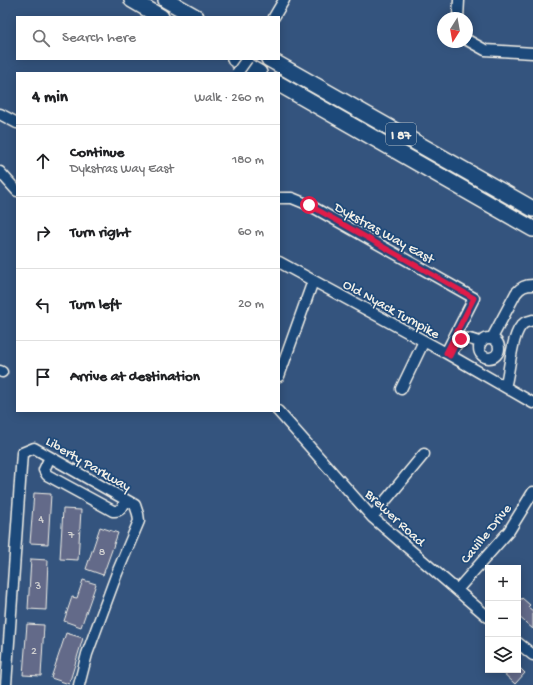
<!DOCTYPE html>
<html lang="en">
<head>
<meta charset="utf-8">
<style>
	body { margin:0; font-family:"Gochi Hand",sans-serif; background:#f2f2f2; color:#202124 }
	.controls { position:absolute; right:12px; bottom:12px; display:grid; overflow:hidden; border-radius:0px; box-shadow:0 2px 10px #0003 }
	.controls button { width:36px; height:36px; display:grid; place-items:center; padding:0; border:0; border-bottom:1px solid #e0e0e0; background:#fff; color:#202124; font:20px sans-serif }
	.compass { position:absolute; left:437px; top:12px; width:36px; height:36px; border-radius:50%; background:#fff; box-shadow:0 2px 10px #0003; rotate:191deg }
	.stop { position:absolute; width:12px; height:12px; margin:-9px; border:3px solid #e11d48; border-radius:50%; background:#fff }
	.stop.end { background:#e11d48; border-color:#fff; box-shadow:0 1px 4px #0008 }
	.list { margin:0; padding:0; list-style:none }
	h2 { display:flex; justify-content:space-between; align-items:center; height:52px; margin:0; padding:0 16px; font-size:17px }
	h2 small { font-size:13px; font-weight:400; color:#757577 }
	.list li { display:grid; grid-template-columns:26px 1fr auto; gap:12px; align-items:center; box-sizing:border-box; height:72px; padding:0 16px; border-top:1px solid #e0e0e0 }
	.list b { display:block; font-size:15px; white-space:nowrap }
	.list p { margin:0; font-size:13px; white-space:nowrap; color:#757577 }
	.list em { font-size:13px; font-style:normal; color:#757577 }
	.icon { flex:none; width:22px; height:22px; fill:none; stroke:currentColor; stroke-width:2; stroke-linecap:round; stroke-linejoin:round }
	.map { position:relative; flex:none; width:533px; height:685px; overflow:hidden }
	.search { position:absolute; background:#fff; box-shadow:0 2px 10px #0003; left:16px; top:16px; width:264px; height:44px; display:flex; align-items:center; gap:10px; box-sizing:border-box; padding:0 14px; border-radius:0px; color:#757577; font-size:15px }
	.panel { position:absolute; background:#fff; box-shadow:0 2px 10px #0003; left:16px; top:72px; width:264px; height:340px; border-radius:0px }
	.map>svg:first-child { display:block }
	.building { fill:#646b89; stroke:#f4f1e8 }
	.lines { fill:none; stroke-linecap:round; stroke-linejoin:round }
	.minor-casing { stroke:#f4f1e8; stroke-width:13 }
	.highway-casing { stroke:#f4f1e8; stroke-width:18 }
	.minor { stroke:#1f4a7a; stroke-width:10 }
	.highway { stroke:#1f4a7a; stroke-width:15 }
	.minor-bridge-casing { stroke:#f4f1e8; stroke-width:13; stroke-linecap:butt }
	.minor-bridge { stroke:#1f4a7a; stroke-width:10 }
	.route { stroke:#e11d48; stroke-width:5 }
	.labels { text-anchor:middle; stroke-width:3.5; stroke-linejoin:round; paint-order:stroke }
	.number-label { font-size:12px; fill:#d0d0d0 }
	.shield { fill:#1f4a7a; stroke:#b4bfc7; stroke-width:1 }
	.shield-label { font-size:13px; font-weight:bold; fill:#f4f1e8 }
	.street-label { font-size:14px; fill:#f4f1e8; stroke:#1f4a7a }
</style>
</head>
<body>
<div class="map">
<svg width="533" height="685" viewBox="0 0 533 685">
	<rect width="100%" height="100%" fill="#34547e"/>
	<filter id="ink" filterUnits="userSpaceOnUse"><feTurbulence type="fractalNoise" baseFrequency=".025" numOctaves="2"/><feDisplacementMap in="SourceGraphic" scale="8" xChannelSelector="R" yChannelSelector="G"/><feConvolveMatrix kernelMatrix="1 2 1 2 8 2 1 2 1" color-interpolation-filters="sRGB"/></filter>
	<g filter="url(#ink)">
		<path class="building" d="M34 493 51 494 48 544 30 543Z
			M63 509 81 510 78 560 60 559Z
			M100 527 118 533 103 575 86 569Z
			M31 559 48 560 46 610 28 609Z
			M83 580 96 584 81 627 64 621 72 597 77 598Z
			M522 598 530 605 528 607 533 611V629L518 616V603Z
			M27 624 44 625 41 676 23 675Z
			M66 633 83 638 69 684 51 678Z
			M518 666 525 673 515 684 500 670H518Z"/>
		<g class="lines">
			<g class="minor-casing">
				<path id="minor" d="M274 17 284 0
					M458 18 459 0
					M467 40 485 50 533 53
					M0 114 17 123
					M0 172 17 191
					M279 198H292L309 205 474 298 446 353
					M279 262 446 353 533 403
					M492 338 516 293C521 287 525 285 533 285
					M479 348a10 10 0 1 1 20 0a10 10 0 1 1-20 0Z
					M452 352C461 336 465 336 481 343
					M0 371 2 372
					M279 376 313 281
					M505 387C510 372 511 332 524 323 526 322 530 321 533 320
					M401 389 424 341
					M278 411 372 517 488 617
					M50 457 44 470 47 475 113 511C121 512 123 506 126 500
					M372 517 424 454
					M457 590 509 531 533 492
					M518 643 533 655
					M6 685 22 453 34 448 135 505 138 514 139 521 117 573 87 654 79 685"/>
			</g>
			<g class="highway-casing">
				<path id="highway" d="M132 0 161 17
					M166 0 196 17
					M235 59 259 73
					M269 59 533 209
					M279 84 533 229"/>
			</g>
			<use href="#minor" class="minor"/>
			<use href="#highway" class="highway"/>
			<g class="minor-bridge-casing">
				<path id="minor-bridge" d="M237 73 247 59"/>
			</g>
			<use href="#minor-bridge" class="minor-bridge"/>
		</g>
	</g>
	<g class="lines" filter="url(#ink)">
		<path class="route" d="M309 205 474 298 446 353 450 356 457 342 461 339"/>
	</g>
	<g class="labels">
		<g class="number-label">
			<text x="41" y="522">4</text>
			<text x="71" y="538">7</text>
			<text x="102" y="555">8</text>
			<text x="38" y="589">3</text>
			<text x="34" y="654">2</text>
		</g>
		<rect class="shield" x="386" y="123" width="30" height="22" rx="3"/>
		<g class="shield-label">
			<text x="401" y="139">I 87</text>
		</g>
		<g class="street-label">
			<text transform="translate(385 232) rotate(29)" y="5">Dykstras Way East</text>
			<text transform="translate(392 308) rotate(29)" y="5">Old Nyack Turnpike</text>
			<text transform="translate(89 463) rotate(30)" y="5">Liberty Parkway</text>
			<text transform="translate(396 517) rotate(43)" y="5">Brewer Road</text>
			<text transform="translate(485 533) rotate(-51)" y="5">Caville Drive</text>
		</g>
	</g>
</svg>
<div class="controls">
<button>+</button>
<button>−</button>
<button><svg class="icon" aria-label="layers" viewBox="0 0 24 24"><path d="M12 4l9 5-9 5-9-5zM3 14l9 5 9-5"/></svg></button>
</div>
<svg class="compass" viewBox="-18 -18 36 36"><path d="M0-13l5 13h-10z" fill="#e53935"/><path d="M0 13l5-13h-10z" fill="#757577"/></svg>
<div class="stop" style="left:309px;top:205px"></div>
<div class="stop end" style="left:461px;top:339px"></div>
<div class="search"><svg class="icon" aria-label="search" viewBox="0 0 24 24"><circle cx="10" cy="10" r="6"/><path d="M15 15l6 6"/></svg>Search here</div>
<section class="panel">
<h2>4 min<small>Walk · 260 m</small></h2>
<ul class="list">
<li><svg class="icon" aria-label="ahead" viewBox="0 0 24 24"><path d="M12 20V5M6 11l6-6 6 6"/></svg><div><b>Continue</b><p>Dykstras Way East</p></div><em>180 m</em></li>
<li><svg class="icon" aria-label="right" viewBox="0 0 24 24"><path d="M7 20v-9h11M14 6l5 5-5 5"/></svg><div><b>Turn right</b></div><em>60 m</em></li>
<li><svg class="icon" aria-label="left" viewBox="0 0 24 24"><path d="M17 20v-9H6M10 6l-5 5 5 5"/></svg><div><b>Turn left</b></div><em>20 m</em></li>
<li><svg class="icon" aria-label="arrive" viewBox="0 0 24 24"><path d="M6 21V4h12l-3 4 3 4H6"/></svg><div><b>Arrive at destination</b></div></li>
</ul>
</section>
</div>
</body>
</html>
